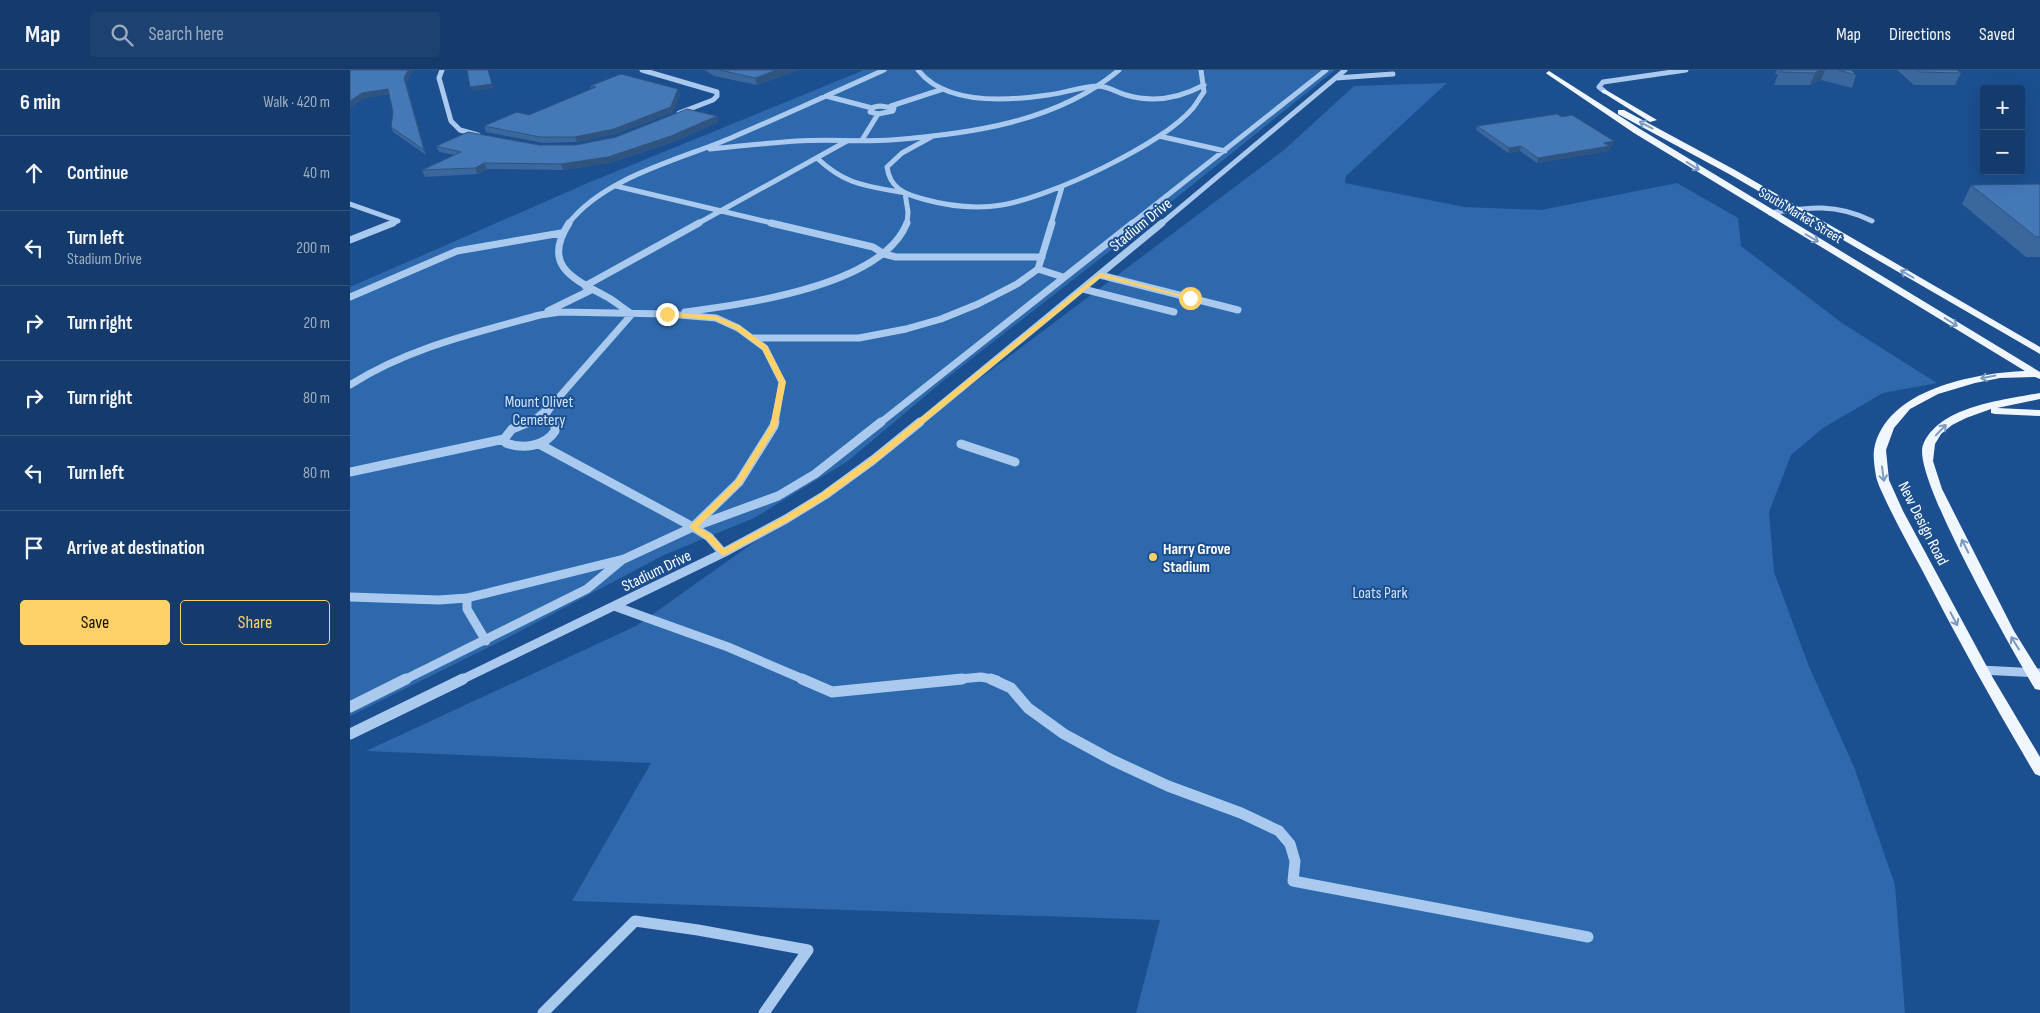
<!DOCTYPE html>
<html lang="en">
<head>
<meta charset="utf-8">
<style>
	body { margin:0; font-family:"Sofia Sans Condensed",sans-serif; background:#1d4271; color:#f1f3f6 }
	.controls { position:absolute; right:15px; top:15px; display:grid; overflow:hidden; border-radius:5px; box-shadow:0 5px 20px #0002 }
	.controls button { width:45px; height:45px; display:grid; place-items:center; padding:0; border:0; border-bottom:1px solid #33557e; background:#143b6b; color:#f1f3f6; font:25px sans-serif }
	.stop { position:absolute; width:15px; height:15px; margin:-11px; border:4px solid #ffd166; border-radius:50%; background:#fff }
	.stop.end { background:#ffd166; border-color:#fff; box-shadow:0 1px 5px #0008 }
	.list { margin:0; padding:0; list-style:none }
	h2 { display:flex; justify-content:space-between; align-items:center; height:65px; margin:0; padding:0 20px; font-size:21px }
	h2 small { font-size:16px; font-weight:400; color:#9dadc1 }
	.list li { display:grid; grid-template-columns:32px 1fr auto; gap:15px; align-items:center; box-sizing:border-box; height:75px; padding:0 20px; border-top:1px solid #33557e }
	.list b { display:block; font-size:19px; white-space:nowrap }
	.list p { margin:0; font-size:16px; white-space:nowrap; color:#9dadc1 }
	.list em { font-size:16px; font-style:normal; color:#9dadc1 }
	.actions { display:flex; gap:10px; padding:15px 20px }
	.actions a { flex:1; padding:11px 0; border:1px solid #ffd166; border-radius:5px; text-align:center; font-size:18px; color:#ffd166 }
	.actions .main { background:#ffd166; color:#111 }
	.icon { flex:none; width:28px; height:28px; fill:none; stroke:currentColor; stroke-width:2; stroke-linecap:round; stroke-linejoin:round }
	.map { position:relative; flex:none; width:1690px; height:943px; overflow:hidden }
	header { display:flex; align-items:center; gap:30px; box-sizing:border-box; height:70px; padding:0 25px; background:#143b6b; border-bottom:1px solid #33557e }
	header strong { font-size:24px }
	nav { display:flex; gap:28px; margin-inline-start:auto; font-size:18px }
	.search { width:350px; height:45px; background:#1d4271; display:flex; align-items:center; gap:12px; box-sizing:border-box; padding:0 18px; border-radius:5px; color:#9dadc1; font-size:19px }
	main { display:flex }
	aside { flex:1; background:#143b6b }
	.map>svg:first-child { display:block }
	.green { fill:#2e69ad }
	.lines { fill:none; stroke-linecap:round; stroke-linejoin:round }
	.minor-far3 { stroke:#a9c9ee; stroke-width:5 }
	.minor-far2 { stroke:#a9c9ee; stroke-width:7 }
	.minor-far1 { stroke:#a9c9ee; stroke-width:9 }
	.minor { stroke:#a9c9ee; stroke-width:11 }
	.major { fill:#f0f6ff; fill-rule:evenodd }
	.wall { fill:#3a679d }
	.shaded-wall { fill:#305480 }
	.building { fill:#4478b7; stroke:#305480 }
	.oneway { stroke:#7b9ac1 }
	.route { fill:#ffd166 }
	.poi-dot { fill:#ffd166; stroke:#1b4f8f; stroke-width:2 }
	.labels { text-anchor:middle; stroke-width:4; stroke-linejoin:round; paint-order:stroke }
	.far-street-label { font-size:14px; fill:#fff; stroke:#1b4f8f }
	.street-label { font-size:16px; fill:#fff; stroke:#1b4f8f }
	.park-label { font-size:16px; fill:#cfe3fa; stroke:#1b4f8f }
	.poi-label { font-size:16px; font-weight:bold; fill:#fff; stroke:#1b4f8f; text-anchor:start }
</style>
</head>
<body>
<header>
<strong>Map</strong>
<div class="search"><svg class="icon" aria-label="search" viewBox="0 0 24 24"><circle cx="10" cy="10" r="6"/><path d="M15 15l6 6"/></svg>Search here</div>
<nav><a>Map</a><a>Directions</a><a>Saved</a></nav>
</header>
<main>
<aside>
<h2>6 min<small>Walk · 420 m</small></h2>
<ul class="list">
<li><svg class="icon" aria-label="ahead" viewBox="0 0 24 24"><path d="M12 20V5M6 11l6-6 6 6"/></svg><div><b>Continue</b></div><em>40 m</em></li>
<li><svg class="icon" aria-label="left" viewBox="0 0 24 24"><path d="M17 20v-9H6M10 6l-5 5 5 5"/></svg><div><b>Turn left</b><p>Stadium Drive</p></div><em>200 m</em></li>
<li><svg class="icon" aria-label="right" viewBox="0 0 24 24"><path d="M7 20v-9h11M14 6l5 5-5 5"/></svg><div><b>Turn right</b></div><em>20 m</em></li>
<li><svg class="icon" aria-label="right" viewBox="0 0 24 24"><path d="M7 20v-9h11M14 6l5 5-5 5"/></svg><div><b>Turn right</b></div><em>80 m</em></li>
<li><svg class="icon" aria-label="left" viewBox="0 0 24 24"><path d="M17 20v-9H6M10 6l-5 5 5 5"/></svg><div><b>Turn left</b></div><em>80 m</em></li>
<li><svg class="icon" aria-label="arrive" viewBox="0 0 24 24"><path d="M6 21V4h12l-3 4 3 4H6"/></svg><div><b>Arrive at destination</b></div></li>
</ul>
<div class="actions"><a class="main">Save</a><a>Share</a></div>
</aside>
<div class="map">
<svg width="1690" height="943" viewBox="0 0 1690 943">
	<rect width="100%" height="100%" fill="#1b4f8f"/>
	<path class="green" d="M514 0H985L774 170 593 311 498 391 404 448 314 485 155 569 0 646V217L240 112Z
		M1097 13 996 106 995 113 1114 137 1191 140 1327 113 1388 148 1391 176 1492 253 1587 313 1533 323 1473 358 1441 385 1419 442 1424 502 1458 594 1504 697 1545 815 1555 943H786L810 850 222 831 301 693 16 681 286 556 540 376 934 80 1004 16Z"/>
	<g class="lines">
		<path class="minor-far3" d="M92 0 89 8 101 51 110 60 128 65
			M292 0 367 22V26L363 30 329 43
			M568 0C595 35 658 31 698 25 714 23 730 17 747 16 758 16 766 22 776 25 803 33 830 28 854 15
			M986 8 1043 4
			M1254 21 1249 17 1253 12 1336 0
			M476 26 522 38
			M530 36 544 38 543 41 528 44 520 42 524 37Z
			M541 36 593 19
			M583 66 552 83 537 97C540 118 554 124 573 129 598 136 627 139 652 135 700 127 812 75 843 38 847 33 850 27 854 22L851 0
			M809 66 875 81
			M512 70 528 44
			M360 79C389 76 418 73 447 71 478 69 510 72 541 70 620 64 707 52 769 0
			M468 89C497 116 518 116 555 123L558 142 557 154
			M266 116 426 154
			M0 134 48 151
			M1420 143C1459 137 1486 133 1522 151
			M40 154 48 151
			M218 154C254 107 329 90 381 68 432 46 483 23 534 0
			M347 154 497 71
			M701 154 712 117
			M781 154 976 0
			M811 154 995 0"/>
		<path class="minor-far2" d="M421 153 523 177 534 184 546 187H692
			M0 170 43 153
			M688 199 713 207
			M750 205 888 240
			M235 216 349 153
			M733 219 824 242
			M0 227 107 181 211 163
			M198 241 241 220
			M335 242C395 234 532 216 557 153
			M402 268H509L556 259 591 249 628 234 667 214 688 199 702 153
			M0 315C58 278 124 263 190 245L210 242 317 244 366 248 388 258 415 278 432 312 425 353
			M193 349 203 334 282 244C274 239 267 233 259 228 227 210 190 198 219 153
			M185 350 203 353
			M176 353 185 349 196 340
			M530 353 783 153
			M569 353 812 153"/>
		<path class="minor-far1" d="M179 352 162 359 154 369 156 373C172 379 195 377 205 361V354L202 352
			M189 374 343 457 359 467 373 483
			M611 374 665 392
			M0 402 154 369
			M346 456 428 426 465 404 531 352
			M0 527 89 530 117 528 274 489 343 457 389 412 424 356 425 352
			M117 528V539L136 571
			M264 536 378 577 455 610
			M1631 600 1690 603
			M54 610 237 519 272 490
			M111 610 373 483 436 449 475 425 523 390 570 352
			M599 610 631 607 647 610"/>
		<path class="minor" d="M452 609 482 622 612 609
			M641 609 661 618 678 638 714 664 762 690 818 716 891 743 929 761 940 774 945 791 943 811 1238 867
			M0 637 56 609
			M0 664 113 609
			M193 943 285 851 348 860 458 880 414 943"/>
		<path class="major" d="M1199 1 1290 59 1690 302V309L1685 307 1650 308 1625 313 1588 324 1560 339 1544 358 1536 380 1539 410 1553 441 1643 608 1690 687V706L1685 704C1645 637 1607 568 1571 498 1559 476 1547 454 1536 431 1533 424 1529 417 1527 410 1525 402 1523 388 1524 380 1535 319 1625 303 1675 301L1284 63 1197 4 1196 3Z
			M1252 20H1256L1307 50 1300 52 1252 22Z
			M1268 40H1274L1385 100 1690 277V284L1379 104 1268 44Z
			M1690 323V329L1647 338 1690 340V346L1645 344 1641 343V339L1616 348 1602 355 1591 364 1585 374 1583 391 1592 419 1664 561 1690 603V620L1685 619C1665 584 1561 405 1573 375 1589 336 1654 330 1690 323Z"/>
	</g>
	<path class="wall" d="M0 0H64L62 2 56 12 76 85 43 62 41 57 43 42 40 24 15 28 0 37Z
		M355 0H448L407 15 364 6Z
		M1427 0H1501L1506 5 1502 18 1471 10 1460 15H1424L1428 4H1425Z
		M1547 0H1607L1611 3 1605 15H1564Z
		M240 16 328 19 330 24 324 39V42L265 64 227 72 193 73 136 62 134 56 179 45 241 19Z
		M367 46 368 52 323 72 260 93 213 100 137 99 128 104 75 107 72 100 104 85 89 82 86 76 226 75Z
		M1127 56 1263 76H1260L1259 81 1187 93 1170 81 1158 83 1126 60Z
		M1690 114V187H1676L1612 134 1621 115Z"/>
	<path class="shaded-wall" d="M58 0H64L62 2 56 12 76 85 74 80 54 8Z
		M138 0 144 18 122 21 120 17Z
		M427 0H448L407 15 405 8Z
		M1470 0H1475L1471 10 1460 15 1465 3Z
		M38 19 41 24 15 28 0 37V31L12 23Z
		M328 19 330 24 324 39V42L265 64 227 72 225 67 321 36Z
		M367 46 368 52 323 72 260 93 213 100 211 94Z
		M1264 71 1263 76H1260L1259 81 1187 93 1188 88Z
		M1171 76 1170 81 1158 83 1159 78Z
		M134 93 137 99 128 104 125 98Z"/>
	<path class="building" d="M0 0H58L54 8 74 80 41 57 43 42 38 19 12 23 0 31Z
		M117 0H138L142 14 120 17Z
		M370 0H427L405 8Z
		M1433 0H1470L1465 3 1429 2Z
		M1488 0H1501L1506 5Z
		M1567 0H1607L1611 3 1570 2Z
		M271 4 328 19 321 36H323L264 59 225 67H190L134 56 167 42 179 45 246 17 240 16Z
		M337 39 367 46 321 66 258 87 211 94 134 93 125 98 72 100 111 82 86 76 118 62 189 75H226L266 67Z
		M1207 44 1212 47 1222 45 1264 71 1254 73 1260 76 1188 88 1171 76 1159 78 1127 56Z
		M1690 114V167H1686L1621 115Z"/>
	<defs><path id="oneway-shaft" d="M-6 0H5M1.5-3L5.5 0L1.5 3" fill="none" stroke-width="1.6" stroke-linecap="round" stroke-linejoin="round" transform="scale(1.25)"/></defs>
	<g class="oneway">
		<use href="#oneway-shaft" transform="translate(1296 55) rotate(-152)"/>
		<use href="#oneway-shaft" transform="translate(1343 96) rotate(32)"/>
		<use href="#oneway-shaft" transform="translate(1462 168) rotate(30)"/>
		<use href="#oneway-shaft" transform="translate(1557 204) rotate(-150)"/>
		<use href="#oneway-shaft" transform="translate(1601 252) rotate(32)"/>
		<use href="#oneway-shaft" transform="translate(1638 307) rotate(169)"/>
		<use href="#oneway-shaft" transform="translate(1591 360) rotate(-46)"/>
		<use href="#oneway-shaft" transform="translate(1533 404) rotate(82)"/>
		<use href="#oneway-shaft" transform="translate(1615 476) rotate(-117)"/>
		<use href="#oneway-shaft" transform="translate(1604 549) rotate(62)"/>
		<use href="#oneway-shaft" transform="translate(1665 573) rotate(-122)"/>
	</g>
	<path class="route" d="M750 203 843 228 840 229 751 207 526 392 478 427 439 451 373 486 356 469 339 457 386 411 420 356 429 312 412 279 385 259 365 250 317 246 314 245V242L366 246 390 256 417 276 436 312 427 356 391 414 348 457 362 465 374 479 434 447 472 423 521 388Z"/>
	<circle class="poi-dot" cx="803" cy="487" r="5"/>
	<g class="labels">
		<g class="far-street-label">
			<text transform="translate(1451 145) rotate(31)" y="5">South Market Street</text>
		</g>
		<g class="street-label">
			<text transform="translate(790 154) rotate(-39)" y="6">Stadium Drive</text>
			<text transform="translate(1574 453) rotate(63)" y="6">New Design Road</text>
			<text transform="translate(306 500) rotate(-26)" y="6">Stadium Drive</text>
		</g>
		<g class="park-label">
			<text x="189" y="337">Mount Olivet<tspan x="189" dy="18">Cemetery</tspan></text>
			<text x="1030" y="528">Loats Park</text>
		</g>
		<g class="poi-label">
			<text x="813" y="484">Harry Grove<tspan x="813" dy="18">Stadium</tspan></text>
		</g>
	</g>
</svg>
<div class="controls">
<button>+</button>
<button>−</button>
</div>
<div class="stop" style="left:840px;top:228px"></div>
<div class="stop end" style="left:317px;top:244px"></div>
</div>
</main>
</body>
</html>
